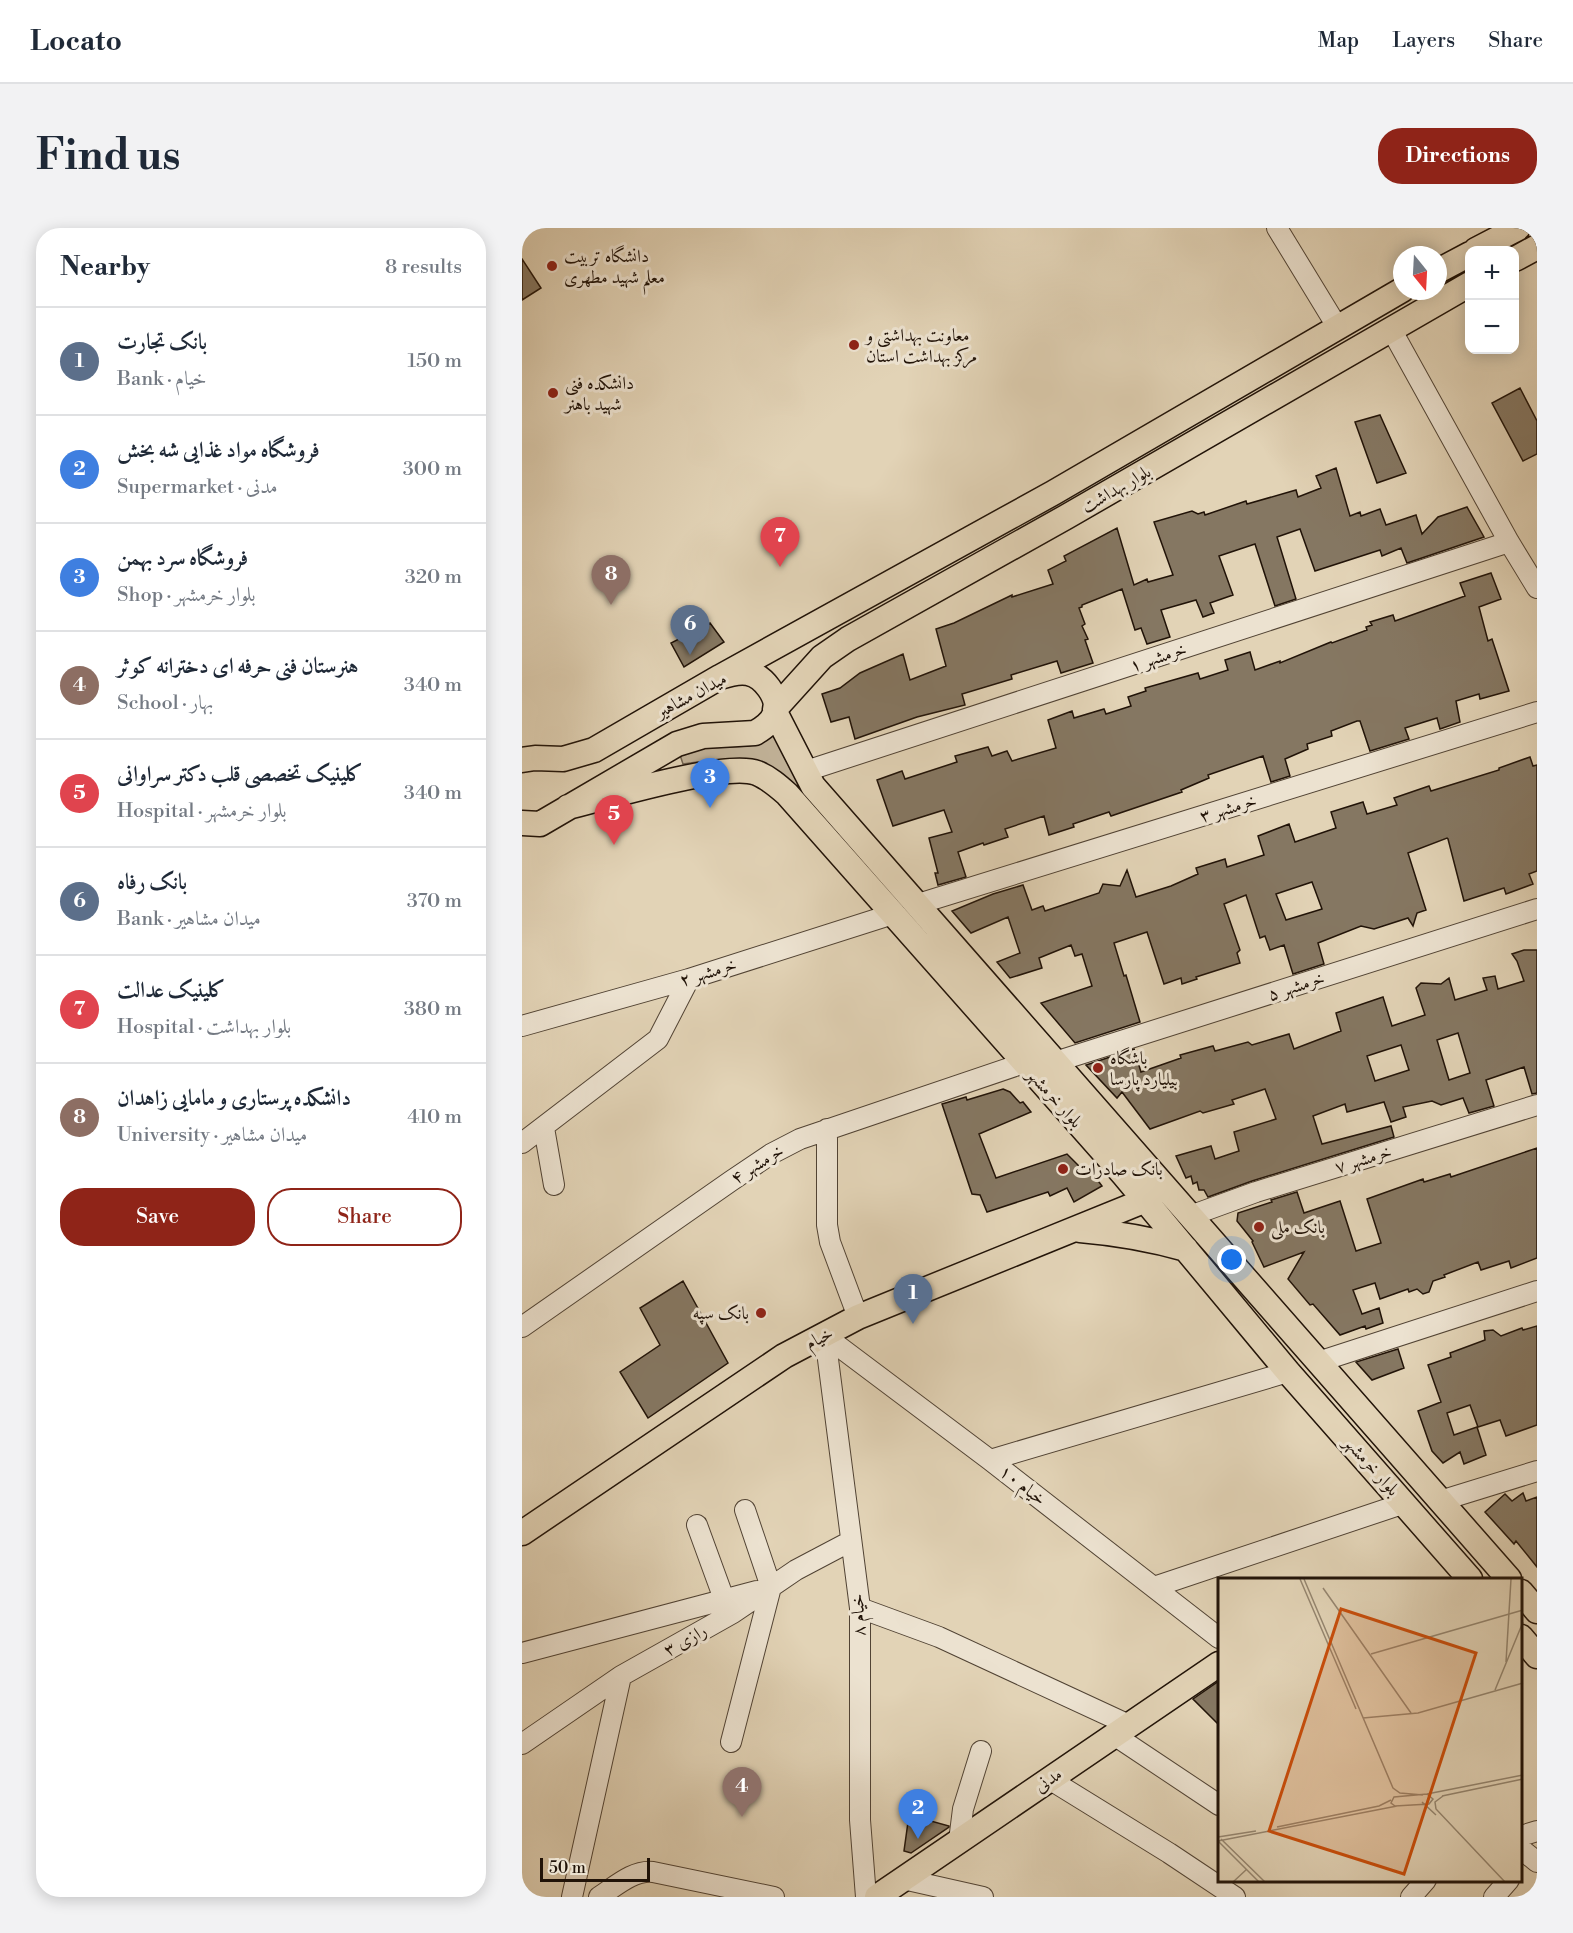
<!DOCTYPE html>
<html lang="en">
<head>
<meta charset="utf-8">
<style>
	body { margin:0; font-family:"Libre Bodoni",Amiri,serif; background:#f2f2f3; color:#1f2937 }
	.controls { position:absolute; right:18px; top:18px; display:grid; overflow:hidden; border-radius:12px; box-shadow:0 3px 15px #0003 }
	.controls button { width:54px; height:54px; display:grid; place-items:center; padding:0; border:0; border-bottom:2px solid #e0e1e3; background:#fff; color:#1f2937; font:30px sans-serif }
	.compass { position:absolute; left:871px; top:18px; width:54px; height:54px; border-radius:50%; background:#fff; box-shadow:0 3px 15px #0003; rotate:162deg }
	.scale { position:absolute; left:18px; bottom:15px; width:110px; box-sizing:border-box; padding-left:6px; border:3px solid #211308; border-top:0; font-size:16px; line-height:21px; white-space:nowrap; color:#211308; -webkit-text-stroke:4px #ece2d0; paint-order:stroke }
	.you { position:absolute; left:710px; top:1032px; width:21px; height:21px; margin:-15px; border:4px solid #fff; border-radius:50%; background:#1a73e8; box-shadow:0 0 0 9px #1a73e833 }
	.badge { display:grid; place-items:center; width:39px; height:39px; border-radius:50%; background:#8f2418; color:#fff; font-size:20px; font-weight:700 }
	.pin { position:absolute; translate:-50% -50px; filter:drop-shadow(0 2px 3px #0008) }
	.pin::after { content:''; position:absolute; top:32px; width:21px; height:18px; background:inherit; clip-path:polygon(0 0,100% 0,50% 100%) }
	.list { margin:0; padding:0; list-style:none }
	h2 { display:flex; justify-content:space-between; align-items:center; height:78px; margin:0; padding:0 24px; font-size:26px }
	h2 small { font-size:20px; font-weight:400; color:#747a83 }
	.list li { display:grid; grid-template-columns:39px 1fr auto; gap:18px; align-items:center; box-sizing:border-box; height:108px; padding:0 24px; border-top:2px solid #e0e1e3 }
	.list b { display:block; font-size:22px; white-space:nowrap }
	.list p { margin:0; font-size:20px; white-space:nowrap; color:#747a83 }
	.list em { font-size:20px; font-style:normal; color:#747a83 }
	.actions { display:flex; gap:12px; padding:18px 24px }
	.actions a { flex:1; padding:14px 0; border:2px solid #8f2418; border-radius:24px; text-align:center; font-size:21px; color:#8f2418 }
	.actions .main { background:#8f2418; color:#fff }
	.map { position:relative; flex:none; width:1015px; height:1669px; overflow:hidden; border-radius:24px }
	header { display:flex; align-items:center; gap:36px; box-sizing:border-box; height:84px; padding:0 30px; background:#fff; border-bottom:2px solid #e0e1e3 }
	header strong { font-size:28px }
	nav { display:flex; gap:33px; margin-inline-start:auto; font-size:21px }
	.intro { display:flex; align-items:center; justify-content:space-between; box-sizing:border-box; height:144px; padding:0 36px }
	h1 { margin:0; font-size:42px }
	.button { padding:15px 27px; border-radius:24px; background:#8f2418; color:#fff; font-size:21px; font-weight:700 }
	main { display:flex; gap:36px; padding:0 36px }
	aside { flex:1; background:#fff; border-radius:24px; box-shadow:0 3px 15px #0003 }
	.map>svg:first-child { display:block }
	.green { fill:#c1b298; stroke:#716250; stroke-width:1.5 }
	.building { fill:#857762; stroke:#211308; stroke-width:1.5; fill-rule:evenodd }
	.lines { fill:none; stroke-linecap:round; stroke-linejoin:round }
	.minor-casing { stroke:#514334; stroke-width:22 }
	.major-casing { stroke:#211308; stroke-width:27 }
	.minor { stroke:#ece2d0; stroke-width:20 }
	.major { stroke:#e2d3b6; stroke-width:24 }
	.poi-dot { fill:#8f2418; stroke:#ece2d0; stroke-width:2 }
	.labels { text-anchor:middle; stroke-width:6; stroke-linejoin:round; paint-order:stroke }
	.poi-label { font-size:18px; fill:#211308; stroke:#ece2d0; text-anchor:start }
	.street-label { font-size:18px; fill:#211308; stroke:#ece2d0 }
	.inset-road { fill:none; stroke:#958670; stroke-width:1.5 }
	.view { fill:#ca4e0b; fill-opacity:0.15; stroke:#ca4e0b; stroke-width:3 }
	.inset-edge { fill:none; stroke:#211308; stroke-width:3 }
</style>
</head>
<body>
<header>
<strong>Locato</strong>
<nav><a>Map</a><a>Layers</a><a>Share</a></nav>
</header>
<div class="intro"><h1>Find us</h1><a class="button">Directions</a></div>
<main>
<aside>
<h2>Nearby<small>8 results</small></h2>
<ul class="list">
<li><span class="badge" style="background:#5c6f8a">1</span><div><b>بانک تجارت</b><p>Bank · خیام</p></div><em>150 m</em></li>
<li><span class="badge" style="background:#3f7fe0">2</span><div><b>فروشگاه مواد غذایی شه بخش</b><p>Supermarket · مدنی</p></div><em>300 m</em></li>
<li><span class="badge" style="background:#3f7fe0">3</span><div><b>فروشگاه سرد بهمن</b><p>Shop · بلوار خرمشهر</p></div><em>320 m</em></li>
<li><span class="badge" style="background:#8d6e63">4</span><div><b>هنرستان فنی حرفه ای دخترانه کوثر</b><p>School · بهار</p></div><em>340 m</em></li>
<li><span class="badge" style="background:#e0444e">5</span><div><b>کلینیک تخصصی قلب دکتر سراوانی</b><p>Hospital · بلوار خرمشهر</p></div><em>340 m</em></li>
<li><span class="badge" style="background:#5c6f8a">6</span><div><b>بانک رفاه</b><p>Bank · میدان مشاهیر</p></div><em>370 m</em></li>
<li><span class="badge" style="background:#e0444e">7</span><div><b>کلینیک عدالت</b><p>Hospital · بلوار بهداشت</p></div><em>380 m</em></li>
<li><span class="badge" style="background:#8d6e63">8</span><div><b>دانشکده پرستاری و مامایی زاهدان</b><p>University · میدان مشاهیر</p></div><em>410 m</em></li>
</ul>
<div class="actions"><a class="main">Save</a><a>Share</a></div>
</aside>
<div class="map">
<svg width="1015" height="1669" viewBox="0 0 1015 1669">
	<rect width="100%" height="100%" fill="#e2d3b6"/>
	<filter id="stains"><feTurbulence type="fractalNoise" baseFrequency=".00333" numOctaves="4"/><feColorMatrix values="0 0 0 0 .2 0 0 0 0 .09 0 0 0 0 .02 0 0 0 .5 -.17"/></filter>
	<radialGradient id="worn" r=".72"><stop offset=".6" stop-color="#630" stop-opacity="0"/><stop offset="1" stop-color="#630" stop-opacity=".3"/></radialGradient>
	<path class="green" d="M253 504 295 574 291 578C284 570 277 560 269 553 246 533 189 531 161 536L158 527 184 520 227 518 235 516Z"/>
	<path class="building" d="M0 31 19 60 0 72Z
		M998 160 1015 193V226L1001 233 970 175Z
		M858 187 884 245 855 255 833 194Z
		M814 240 828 288 838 284 839 288 858 281 864 297 894 287 900 306 916 289 945 279 962 309 885 335 879 320 860 328 858 322 793 343 778 301 755 309 774 371 753 378 733 316 697 328 711 367 688 375 692 385 681 389 674 372 639 382 648 409 625 416 619 400 613 402 600 361 560 377V379L557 380 563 396 560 398 566 411 563 412 571 435 539 445 535 433 489 447 490 451 440 466 443 477 395 489 333 511 327 489 309 494 300 466 318 460 338 445 381 426 388 452 424 438 414 401 432 395 490 367V369L531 356 526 342 544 333 542 328 595 300 612 357 625 351 626 354 651 347 632 294 670 283 676 286 682 284 683 287 724 273 725 276 774 262 776 269 799 260 794 248Z
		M969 345 979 371 957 379 966 413 970 411 987 463 958 471 957 466 934 473 938 494 918 501 915 490 883 500 887 511 848 523 838 493H835L809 503 810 508 785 516 786 521 763 531 768 548 749 554 741 528 686 547 687 550 659 562 660 564 589 588 587 584 551 596 552 599 527 607 522 588 483 601 486 609 462 617 461 615 436 624 444 649 416 657 413 645H416L407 610 430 604 422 582 371 598 355 552 380 543 383 551 435 534 433 528 466 519 470 528 485 523 490 533 534 520 526 492 550 483 552 490 582 481 584 486 609 478 606 469 624 463 623 460 676 445 678 451 706 442 703 432 728 424 733 442 758 433V435L809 414 810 415 845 402 844 399 850 397 848 394 871 387 873 393 943 368 938 355Z
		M188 395 202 414 162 439 149 415Z
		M1008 529 1011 538 1015 537V643L1007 646 1011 656 984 666 982 660 942 673 926 611 925 610 886 625 904 682 895 685 891 698 886 690 852 701 839 698 796 715 802 736 771 746 762 717 748 722 743 708 738 710 724 667 702 676 718 722 715 725 718 735 674 749 675 751 660 756 659 750 642 756 625 704 592 715 602 748 604 747 618 794 553 815 519 775 570 758 560 726 553 728 549 717 517 730 520 740 488 750 475 734 498 725 486 689 449 705 430 683 471 666 501 657 510 682 521 678 523 683 577 665 581 656 598 658 605 642 614 669 649 658 676 646 674 640 703 631 705 639 742 627 736 608 767 596 773 614 814 600 809 584 841 574 845 586 875 577 872 570 907 558 909 563 977 542V540ZM790 654 800 681 764 692 754 666Z
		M1002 722H1015V865L1010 866 1002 839 964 852 972 878 947 885 941 870 919 877 910 873 881 879 884 889 869 894 862 874 825 884 823 876 791 888 800 916 869 898 872 909 730 953 686 969 682 962H677L675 954 671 956 669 948 664 950 654 928 689 918 693 931 717 923 712 904 754 891 743 861 710 872 712 876 681 885 678 883 628 901 600 864 595 870 564 837 612 821 619 844 659 830 658 827 691 818 693 823 726 814 730 817 767 806 772 821 819 803 814 785 861 769 870 798 903 787 894 760 899 755 919 756 927 750 933 772 965 762 961 750 973 748 976 761 1002 753 995 733 990 726ZM936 805 948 845 927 852 915 812ZM879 817 887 842 853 853 845 828Z
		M481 861 488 864 498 875 501 874 509 884 457 906 474 950 545 926 567 948 571 946 580 958 552 974 545 960 528 968 526 964 465 984 458 967 450 966 420 876 444 869 445 872Z
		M1015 920V1030L989 1040 987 1033 959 1042 956 1034 922 1047 923 1049 911 1053 907 1064 901 1066 895 1061 887 1064 886 1061 858 1071 853 1055 831 1062 840 1086 857 1080 861 1095 844 1101 843 1098 818 1107 791 1076 788 1077 766 1051 782 1024 742 1039 730 1014 731 1013 715 993 716 985 750 974 749 972 775 964 782 985 818 973 834 1023 859 1015 845 971 901 951 902 954 928 946 929 949Z
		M161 1053 206 1135 126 1190 98 1144 138 1117 118 1080Z
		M1015 1098V1197L984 1208 978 1192 956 1199 948 1177 925 1185 932 1207 955 1199 964 1227 942 1236 938 1224 921 1235 910 1223 896 1183 919 1174 906 1137 929 1129 928 1125 963 1112 962 1103 971 1102 979 1108 1000 1100 1001 1102Z
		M876 1121 882 1140 850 1152 834 1134Z
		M1001 1265 1004 1273 1015 1269V1339L994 1313 992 1316 963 1284 983 1266 990 1273Z
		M697 1453V1497L671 1471Z
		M387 1587 427 1598V1599L389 1625 382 1623Z"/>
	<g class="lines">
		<g class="minor-casing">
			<path id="minor" d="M755 0 816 100
				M869 101 987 314 1015 360
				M284 543 987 314
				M396 676 1015 484
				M0 798 167 751 371 686
				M533 834 1015 681
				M22 900 32 957
				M305 901V997L308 1014 336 1089
				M0 915 136 811 167 751
				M668 988 734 964 1015 877
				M0 1099 209 953 249 926 278 911 502 835
				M303 1108 338 1380V1592L344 1669
				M303 1108 468 1232 697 1410
				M796 1134 1015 1063
				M468 1232 766 1144
				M918 1273 1015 1243
				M223 1282 249 1359
				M175 1297 202 1371 210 1383
				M632 1359 883 1275
				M338 1380 417 1409 607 1497
				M0 1425 235 1363
				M592 1507 697 1577
				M209 1514 249 1359
				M0 1516 99 1448 211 1385 274 1342 329 1313
				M527 1551 647 1625 713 1669
				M999 1608 1015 1603
				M437 1613 441 1581 459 1523
				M999 1621 1015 1634
				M381 1651 461 1669
				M50 1669 99 1448
				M77 1669C94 1658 111 1642 131 1644L252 1669
				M889 1669 904 1652
				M972 1669 987 1652"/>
		</g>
		<g class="major-casing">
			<path id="major" d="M954 22 996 0
				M993 31 1015 19
				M916 43 948 26
				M198 449 531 265 880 62
				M253 481 300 429 326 411 544 289 948 56
				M253 484 291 558 987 1351
				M0 532 13 530 41 531 72 522 198 449C207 446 216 443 226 445 241 448 258 469 253 485 250 494 240 501 233 505L181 508 155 516 18 596 0 595
				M46 579C83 570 204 533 235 545 247 550 256 558 265 566L602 947 766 1144 948 1351
				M558 1002C594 1005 629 1011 664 1021
				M0 1305 262 1128 336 1089 624 972
				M999 1364 1015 1383
				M999 1409 1015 1428
				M355 1669 697 1436"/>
		</g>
		<use href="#minor" class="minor"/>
		<use href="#major" class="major"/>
	</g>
	<g class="poi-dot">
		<circle cx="30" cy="38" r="6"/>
		<circle cx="332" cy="117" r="6"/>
		<circle cx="31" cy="165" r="6"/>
		<circle cx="576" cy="840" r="6"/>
		<circle cx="541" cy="941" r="6"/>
		<circle cx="737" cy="999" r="6"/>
		<circle cx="239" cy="1085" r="6"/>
	</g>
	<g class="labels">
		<g class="poi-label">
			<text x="42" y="34">دانشگاه تربیت<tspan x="42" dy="21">معلم شهید مطهری</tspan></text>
			<text x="344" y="113">معاونت بهداشتی و<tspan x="344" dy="21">مرکز بهداشت استان</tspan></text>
			<text x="43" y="161">دانشکده فنی<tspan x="43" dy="21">شهید باهنر</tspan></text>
			<text x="588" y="836">باشگاه<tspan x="588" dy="21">بیلیارد پارسا</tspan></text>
			<text x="553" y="947">بانک صادرات</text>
			<text x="749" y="1005">بانک ملی</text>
			<text x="227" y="1091" text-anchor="end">بانک سپه</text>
		</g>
		<g class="street-label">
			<text transform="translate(594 261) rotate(-30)" y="6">بلوار بهداشت</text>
			<text transform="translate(636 429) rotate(-18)" y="6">خرمشهر ۱</text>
			<text transform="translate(169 467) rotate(-28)" y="6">میدان مشاهیر</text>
			<text transform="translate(706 580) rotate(-17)" y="6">خرمشهر ۳</text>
			<text transform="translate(186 744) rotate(-17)" y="6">خرمشهر ۲</text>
			<text transform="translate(774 758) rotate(-18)" y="6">خرمشهر ۵</text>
			<text transform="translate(533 870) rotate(48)" y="6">بلوار خرمشهر</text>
			<text transform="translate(841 931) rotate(-17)" y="6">خرمشهر ۷</text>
			<text transform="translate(235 936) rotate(-32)" y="6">خرمشهر ۴</text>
			<text transform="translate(297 1110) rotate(-27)" y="6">خیام</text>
			<text transform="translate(850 1238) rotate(48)" y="6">بلوار خرمشهر</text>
			<text transform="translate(501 1257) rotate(38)" y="6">خیام ۱۰</text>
			<text transform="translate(336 1387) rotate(-93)" y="6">خیام ۸</text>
			<text transform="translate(163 1412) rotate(-29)" y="6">رازی ۳</text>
			<text transform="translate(526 1552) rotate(-34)" y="6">مدنی</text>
		</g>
	</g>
	<g transform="translate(696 1350)">
		<rect width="304" height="304" fill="#e2d3b6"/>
		<path class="inset-road" d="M82 1 138 131M86 1 175 210 182 215 205 217M105 10 193 135M153 76 305 32M288 84 293 1M277 112 305 44M145 140 200 135 305 105M209 216 305 197M209 216 215 221 211 226 177 228 173 225 176 219ZM224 218 305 201M225 218 217 224 218 231 287 304M204 224 218 237M59 249 161 228 173 222M0 259 38 253M3 261 47 304M0 263 179 228M0 263 41 304M15 304 29 291"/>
		<path class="view" d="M123 31 258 75 186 296 51 253Z"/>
		<rect width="304" height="304" class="inset-edge"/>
	</g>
	<rect width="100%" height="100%" filter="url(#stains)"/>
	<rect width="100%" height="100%" fill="url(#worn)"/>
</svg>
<div class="controls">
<button>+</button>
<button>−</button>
</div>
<svg class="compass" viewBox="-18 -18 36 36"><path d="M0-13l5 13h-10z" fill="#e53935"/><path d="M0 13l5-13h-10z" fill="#747a83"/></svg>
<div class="scale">50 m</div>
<div class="you"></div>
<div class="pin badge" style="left:391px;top:1096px;background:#5c6f8a">1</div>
<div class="pin badge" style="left:396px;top:1611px;background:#3f7fe0">2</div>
<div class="pin badge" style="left:188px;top:580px;background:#3f7fe0">3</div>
<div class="pin badge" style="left:220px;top:1589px;background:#8d6e63">4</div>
<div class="pin badge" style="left:92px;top:617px;background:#e0444e">5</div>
<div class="pin badge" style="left:168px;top:427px;background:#5c6f8a">6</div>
<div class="pin badge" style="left:258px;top:339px;background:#e0444e">7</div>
<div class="pin badge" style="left:89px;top:377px;background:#8d6e63">8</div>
</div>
</main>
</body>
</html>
